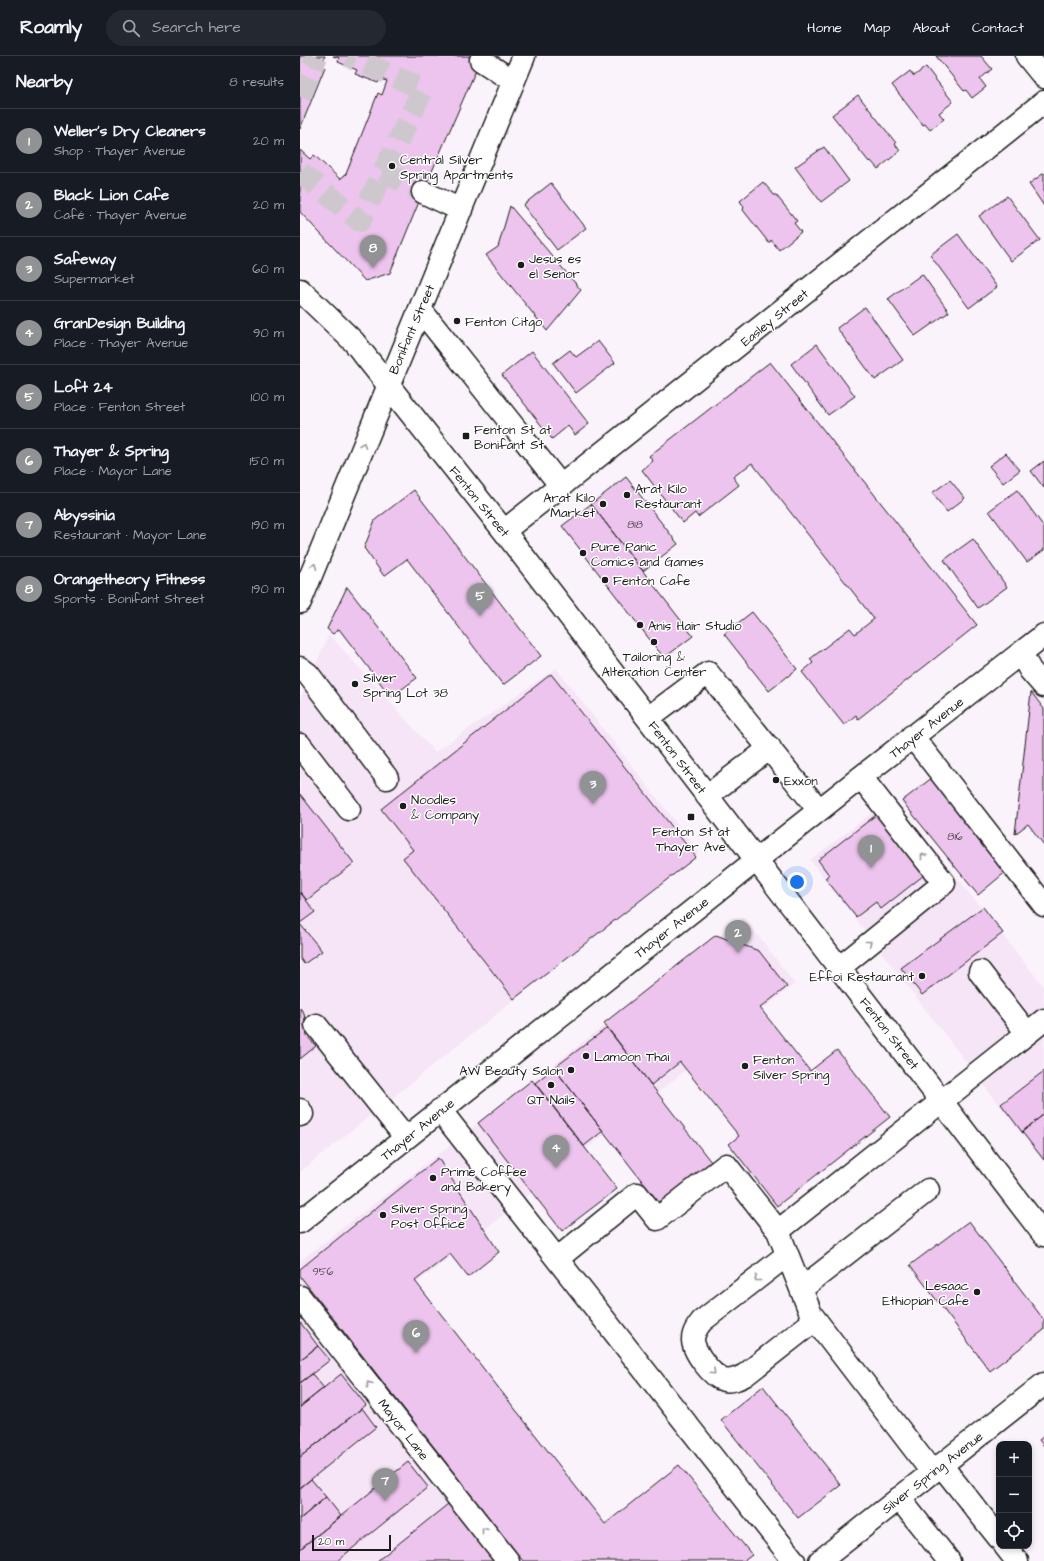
<!DOCTYPE html>
<html lang="en">
<head>
<meta charset="utf-8">
<style>
	body { margin:0; font-family:"Architects Daughter",sans-serif; background:#242831; color:#f1f3f6 }
	.controls { position:absolute; right:12px; bottom:12px; display:grid; overflow:hidden; border-radius:8px; box-shadow:0 2px 6px #0003 }
	.controls button { width:36px; height:36px; display:grid; place-items:center; padding:0; border:0; border-bottom:1px solid #363941; background:#171b24; color:#f1f3f6; font:20px sans-serif }
	.scale { position:absolute; left:12px; bottom:10px; width:79px; box-sizing:border-box; padding-left:4px; border:2px solid #1c1c1c; border-top:0; font-size:11px; line-height:14px; white-space:nowrap; color:#1c1c1c; -webkit-text-stroke:3px #fff; paint-order:stroke }
	.you { position:absolute; left:497px; top:826px; width:14px; height:14px; margin:-10px; border:3px solid #fff; border-radius:50%; background:#1a73e8; box-shadow:0 0 0 6px #1a73e833 }
	.badge { display:grid; place-items:center; width:26px; height:26px; border-radius:50%; background:#919294; color:#fff; font-size:13px; font-weight:700 }
	.pin { position:absolute; translate:-50% -33px; filter:drop-shadow(0 1px 2px #0008) }
	.pin::after { content:''; position:absolute; top:21px; width:14px; height:12px; background:inherit; clip-path:polygon(0 0,100% 0,50% 100%) }
	.list { margin:0; padding:0; list-style:none }
	h2 { display:flex; justify-content:space-between; align-items:center; height:52px; margin:0; padding:0 16px; font-size:17px }
	h2 small { font-size:13px; font-weight:400; color:#9ea1a6 }
	.list li { display:grid; grid-template-columns:26px 1fr auto; gap:12px; align-items:center; box-sizing:border-box; height:64px; padding:0 16px; border-top:1px solid #363941 }
	.list b { display:block; font-size:15px; white-space:nowrap }
	.list p { margin:0; font-size:13px; white-space:nowrap; color:#9ea1a6 }
	.list em { font-size:13px; font-style:normal; color:#9ea1a6 }
	.icon { flex:none; width:22px; height:22px; fill:none; stroke:currentColor; stroke-width:2; stroke-linecap:round; stroke-linejoin:round }
	.map { position:relative; flex:none; width:744px; height:1505px; overflow:hidden }
	header { display:flex; align-items:center; gap:24px; box-sizing:border-box; height:56px; padding:0 20px; background:#171b24; border-bottom:1px solid #363941 }
	header strong { font-size:19px }
	nav { display:flex; gap:22px; margin-inline-start:auto; font-size:14px }
	.search { width:280px; height:36px; background:#242831; display:flex; align-items:center; gap:10px; box-sizing:border-box; padding:0 14px; border-radius:22px; color:#9ea1a6; font-size:15px }
	main { display:flex }
	aside { flex:1; background:#171b24 }
	.map>svg:first-child { display:block }
	.built { fill:#f6e5f7 }
	.building { fill:#ecc4ed; stroke:#1c1c1c }
	.lines { fill:none; stroke-linecap:round; stroke-linejoin:round }
	.minor-tunnel { stroke:#cec8ce; stroke-width:22; stroke-dasharray:22 11; stroke-linecap:butt }
	.minor-casing { stroke:#1c1c1c; stroke-width:25 }
	.minor { stroke:#fff; stroke-width:22 }
	.oneway { stroke:#999 }
	.poi-dot { fill:#1c1c1c; stroke:#fff; stroke-width:1.5 }
	.labels { text-anchor:middle; stroke-width:3; stroke-linejoin:round; paint-order:stroke }
	.number-label { font-size:11px; fill:#504650 }
	.poi-label { font-size:13px; fill:#1c1c1c; stroke:#fff; text-anchor:start }
	.street-label { font-size:13px; fill:#1c1c1c; stroke:#fff }
</style>
</head>
<body>
<header>
<strong>Roamly</strong>
<div class="search"><svg class="icon" aria-label="search" viewBox="0 0 24 24"><circle cx="10" cy="10" r="6"/><path d="M15 15l6 6"/></svg>Search here</div>
<nav><a>Home</a><a>Map</a><a>About</a><a>Contact</a></nav>
</header>
<main>
<aside>
<h2>Nearby<small>8 results</small></h2>
<ul class="list">
<li><span class="badge">1</span><div><b>Weller's Dry Cleaners</b><p>Shop · Thayer Avenue</p></div><em>20 m</em></li>
<li><span class="badge">2</span><div><b>Black Lion Cafe</b><p>Café · Thayer Avenue</p></div><em>20 m</em></li>
<li><span class="badge">3</span><div><b>Safeway</b><p>Supermarket</p></div><em>60 m</em></li>
<li><span class="badge">4</span><div><b>GranDesign Building</b><p>Place · Thayer Avenue</p></div><em>90 m</em></li>
<li><span class="badge">5</span><div><b>Loft 24</b><p>Place · Fenton Street</p></div><em>100 m</em></li>
<li><span class="badge">6</span><div><b>Thayer &amp; Spring</b><p>Place · Mayor Lane</p></div><em>150 m</em></li>
<li><span class="badge">7</span><div><b>Abyssinia</b><p>Restaurant · Mayor Lane</p></div><em>190 m</em></li>
<li><span class="badge">8</span><div><b>Orangetheory Fitness</b><p>Sports · Bonifant Street</p></div><em>190 m</em></li>
</ul>
</aside>
<div class="map">
<svg width="744" height="1505" viewBox="0 0 744 1505">
	<rect width="100%" height="100%" fill="#fbf3fb"/>
	<filter id="ink" filterUnits="userSpaceOnUse"><feTurbulence type="fractalNoise" baseFrequency=".025" numOctaves="2"/><feDisplacementMap in="SourceGraphic" scale="8" xChannelSelector="R" yChannelSelector="G"/><feConvolveMatrix kernelMatrix="1 2 1 2 8 2 1 2 1" color-interpolation-filters="sRGB"/></filter>
	<g filter="url(#ink)">
		<path class="built" d="M29 578 135 696 256 612 399 796 0 1116V643Z
			M593 741 744 931V1107L510 804Z
			M444 861 495 928 49 1281 216 1505H0V1205Z"/>
		<path class="building" d="M0 0H25L21 10 25 11 0 73Z
			M33 0H182L123 136 90 217 65 225 0 156V94L10 103 14 99 40 123 46 118 78 37 82 39 87 25 80 23 78 27 55 18 57 14 38 6 39 2Z
			M636 0H681L692 13 680 23 686 31 672 42 666 34 664 35Z
			M626 11 653 46 639 57 644 63 630 74 625 68 623 69 592 29 610 15 614 20Z
			M558 39 596 87 595 88 600 95 578 113 571 105 569 106 532 59Z
			M524 91 549 125 521 146 495 111Z
			M744 117V150L729 128Z
			M463 126 474 139H476L497 165 494 167 501 176 479 194 471 184 469 187 443 154 444 151 440 145Z
			M251 127 286 172 257 194 223 149Z
			M707 140 740 184 711 205 679 160Z
			M210 150 281 234 247 275 186 199 198 191Z
			M658 178 697 231 669 252 630 199Z
			M622 218 649 256 615 280 588 243Z
			M565 251 603 304 575 324 537 272Z
			M298 285 315 307 276 337 253 307 270 294 276 301Z
			M517 288 555 340 528 359 491 308Z
			M232 295 289 368 275 379 268 370 252 383 202 319Z
			M470 306 677 569 558 663 556 659 544 669 502 616 513 607 510 603 550 572 555 578 574 563 452 407 433 421 439 429 398 461 395 457 383 467 342 414 353 405 349 400Z
			M706 397 720 414 703 427 689 410Z
			M744 405V432L731 415Z
			M326 421 378 488 343 515 291 448Z
			M650 424 665 442 647 456 632 437Z
			M114 434 241 600 203 629 107 503 84 520 64 492 75 464Z
			M717 434 744 471V494L727 506 689 455Z
			M291 448 393 580 364 602 262 470Z
			M673 483 707 531 678 552 644 504Z
			M47 531 117 622 91 641 39 573 33 578 27 573Z
			M452 556 497 613 469 635 424 578Z
			M251 618 396 801 214 943 103 802 113 794 81 753Z
			M731 636 744 653V789L728 768 715 778Z
			M633 721 708 814 678 839 602 745Z
			M0 738 54 807 7 844 0 836Z
			M576 759 624 819 581 853 576 846 556 861 525 822 529 819 518 804Z
			M0 836 15 856 0 867Z
			M683 851 703 877 622 939 601 912Z
			M0 868 22 895 4 908 0 902Z
			M416 879 459 895 487 931 460 952 510 1015 537 994 590 1061 477 1150 429 1088 439 1080 380 1006 351 1029 304 967Z
			M0 952 4 957 7 980 16 990 0 1003Z
			M307 972 411 1106 359 1147 254 1012Z
			M254 1012 303 1075 284 1090 235 1027Z
			M744 1015V1058L722 1076 701 1048Z
			M232 1024 317 1133 262 1175 178 1067Z
			M744 1058V1104L722 1076Z
			M138 1102 199 1196 168 1221 150 1198 115 1225 305 1468 379 1409 452 1499 444 1505H223L0 1220V1213Z
			M669 1165 744 1264V1274L690 1315 610 1209Z
			M0 1266 18 1290 0 1304Z
			M18 1290 30 1304 0 1327V1304Z
			M12 1318 24 1332 0 1351V1327Z
			M41 1318 66 1349 0 1401V1351Z
			M463 1330 541 1429 498 1462 421 1364Z
			M62 1352 76 1371 0 1432V1401Z
			M744 1380V1390L739 1384Z
			M108 1406 128 1431 37 1505H0V1493Z
			M11 1423 26 1441 0 1463V1432Z
			M26 1441 41 1460 0 1493V1463Z
			M148 1448 194 1505H77Z"/>
		<g class="lines">
			<path class="minor-tunnel" d="M0 41 17 0
				M83 115 123 136
				M0 116 60 165 123 33 48 0"/>
			<g class="minor-casing">
				<path id="minor" d="M727 0 744 21
					M181 4 213 25
					M123 136 161 154
					M0 234 54 286 204 475 744 1179
					M120 253 261 430
					M204 475 744 46
					M0 546C73 364 149 182 224 0
					M721 597 730 614 744 630
					M0 612 8 618 87 722
					M348 662 408 617 519 754
					M612 680 744 849
					M0 689 49 753
					M407 740 470 692
					M539 912 644 827 561 721
					M680 916 727 977
					M16 969 106 1082
					M0 1054 2 1058 0 1059
					M140 1054 494 1505
					M0 1166 561 721 744 579
					M478 1175 744 964
					M487 1199 402 1265C398 1270 393 1276 393 1284 393 1295 412 1321 424 1324 431 1326 439 1322 445 1319L515 1264
					M257 1203 337 1138 357 1163 426 1109 478 1175 511 1258 632 1416
					M501 1233 628 1134
					M0 1241 208 1505
					M641 1409 699 1482
					M599 1442 649 1505
					M705 1490 717 1505
					M520 1505 744 1328"/>
			</g>
			<use href="#minor" class="minor"/>
		</g>
		<defs><path id="oneway-chevron" d="M-2-3.5L2.5 0L-2 3.5" fill="none" stroke-width="1.6" stroke-linecap="round" stroke-linejoin="round"/></defs>
		<g class="oneway">
			<use href="#oneway-chevron" transform="translate(63 389) rotate(-68)"/>
			<use href="#oneway-chevron" transform="translate(14 510) rotate(-68)"/>
			<use href="#oneway-chevron" transform="translate(623 800) rotate(-128)"/>
			<use href="#oneway-chevron" transform="translate(569 887) rotate(-39)"/>
			<use href="#oneway-chevron" transform="translate(457 1223) rotate(142)"/>
			<use href="#oneway-chevron" transform="translate(413 1316) rotate(43)"/>
			<use href="#oneway-chevron" transform="translate(69 1328) rotate(-128)"/>
			<use href="#oneway-chevron" transform="translate(184 1474) rotate(-128)"/>
		</g>
	</g>
	<g class="poi-dot">
		<circle cx="92" cy="110" r="4"/>
		<circle cx="221" cy="209" r="4"/>
		<circle cx="157" cy="265" r="4"/>
		<rect x="162" y="376" width="8" height="8" rx="2"/>
		<circle cx="327" cy="439" r="4"/>
		<circle cx="303" cy="448" r="4"/>
		<circle cx="283" cy="497" r="4"/>
		<circle cx="305" cy="524" r="4"/>
		<circle cx="340" cy="569" r="4"/>
		<circle cx="354" cy="586" r="4"/>
		<circle cx="55" cy="628" r="4"/>
		<circle cx="476" cy="724" r="4"/>
		<circle cx="103" cy="750" r="4"/>
		<rect x="387" y="757" width="8" height="8" rx="2"/>
		<circle cx="622" cy="920" r="4"/>
		<circle cx="286" cy="1000" r="4"/>
		<circle cx="445" cy="1010" r="4"/>
		<circle cx="271" cy="1014" r="4"/>
		<circle cx="251" cy="1029" r="4"/>
		<circle cx="133" cy="1122" r="4"/>
		<circle cx="83" cy="1159" r="4"/>
		<circle cx="677" cy="1236" r="4"/>
	</g>
	<g class="labels">
		<g class="number-label">
			<text x="335" y="472">818</text>
			<text x="655" y="784">816</text>
			<text x="23" y="1219">956</text>
		</g>
		<g class="poi-label">
			<text x="100" y="108">Central Silver<tspan x="100" dy="15">Spring Apartments</tspan></text>
			<text x="229" y="207">Jesus es<tspan x="229" dy="15">el Senor</tspan></text>
			<text x="165" y="270">Fenton Citgo</text>
			<text x="174" y="378">Fenton St at<tspan x="174" dy="15">Bonifant St</tspan></text>
			<text x="335" y="437">Arat Kilo<tspan x="335" dy="15">Restaurant</tspan></text>
			<text x="295" y="446" text-anchor="end">Arat Kilo<tspan x="295" dy="15">Market</tspan></text>
			<text x="291" y="495">Pure Panic<tspan x="291" dy="15">Comics and Games</tspan></text>
			<text x="313" y="529">Fenton Cafe</text>
			<text x="348" y="574">Anis Hair Studio</text>
			<text x="354" y="605" text-anchor="middle">Tailoring &amp;<tspan x="354" dy="15">Alteration Center</tspan></text>
			<text x="63" y="626">Silver<tspan x="63" dy="15">Spring Lot 38</tspan></text>
			<text x="484" y="729">Exxon</text>
			<text x="111" y="748">Noodles<tspan x="111" dy="15">&amp; Company</tspan></text>
			<text x="391" y="780" text-anchor="middle">Fenton St at<tspan x="391" dy="15">Thayer Ave</tspan></text>
			<text x="614" y="925" text-anchor="end">Effoi Restaurant</text>
			<text x="294" y="1005">Lamoon Thai</text>
			<text x="453" y="1008">Fenton<tspan x="453" dy="15">Silver Spring</tspan></text>
			<text x="263" y="1019" text-anchor="end">AW Beauty Salon</text>
			<text x="251" y="1048" text-anchor="middle">QT Nails</text>
			<text x="141" y="1120">Prime Coffee<tspan x="141" dy="15">and Bakery</tspan></text>
			<text x="91" y="1157">Silver Spring<tspan x="91" dy="15">Post Office</tspan></text>
			<text x="669" y="1234" text-anchor="end">Lesaac<tspan x="669" dy="15">Ethiopian Cafe</tspan></text>
		</g>
		<g class="street-label">
			<text transform="translate(474 261) rotate(-39)" y="5">Easley Street</text>
			<text transform="translate(111 273) rotate(-67)" y="5">Bonifant Street</text>
			<text transform="translate(180 445) rotate(51)" y="5">Fenton Street</text>
			<text transform="translate(626 671) rotate(-38)" y="5">Thayer Avenue</text>
			<text transform="translate(378 701) rotate(53)" y="5">Fenton Street</text>
			<text transform="translate(371 871) rotate(-38)" y="5">Thayer Avenue</text>
			<text transform="translate(590 977) rotate(52)" y="5">Fenton Street</text>
			<text transform="translate(117 1073) rotate(-39)" y="5">Thayer Avenue</text>
			<text transform="translate(104 1373) rotate(52)" y="5">Mayor Lane</text>
			<text transform="translate(632 1416) rotate(-38)" y="5">Silver Spring Avenue</text>
		</g>
	</g>
</svg>
<div class="controls">
<button>+</button>
<button>−</button>
<button><svg class="icon" aria-label="locate" viewBox="0 0 24 24"><circle cx="12" cy="12" r="6"/><path d="M12 2v4M12 18v4M2 12h4M18 12h4"/></svg></button>
</div>
<div class="scale">20 m</div>
<div class="you"></div>
<div class="pin badge" style="left:571px;top:812px">1</div>
<div class="pin badge" style="left:438px;top:897px">2</div>
<div class="pin badge" style="left:293px;top:748px">3</div>
<div class="pin badge" style="left:256px;top:1112px">4</div>
<div class="pin badge" style="left:180px;top:560px">5</div>
<div class="pin badge" style="left:116px;top:1297px">6</div>
<div class="pin badge" style="left:85px;top:1445px">7</div>
<div class="pin badge" style="left:73px;top:212px">8</div>
</div>
</main>
</body>
</html>
